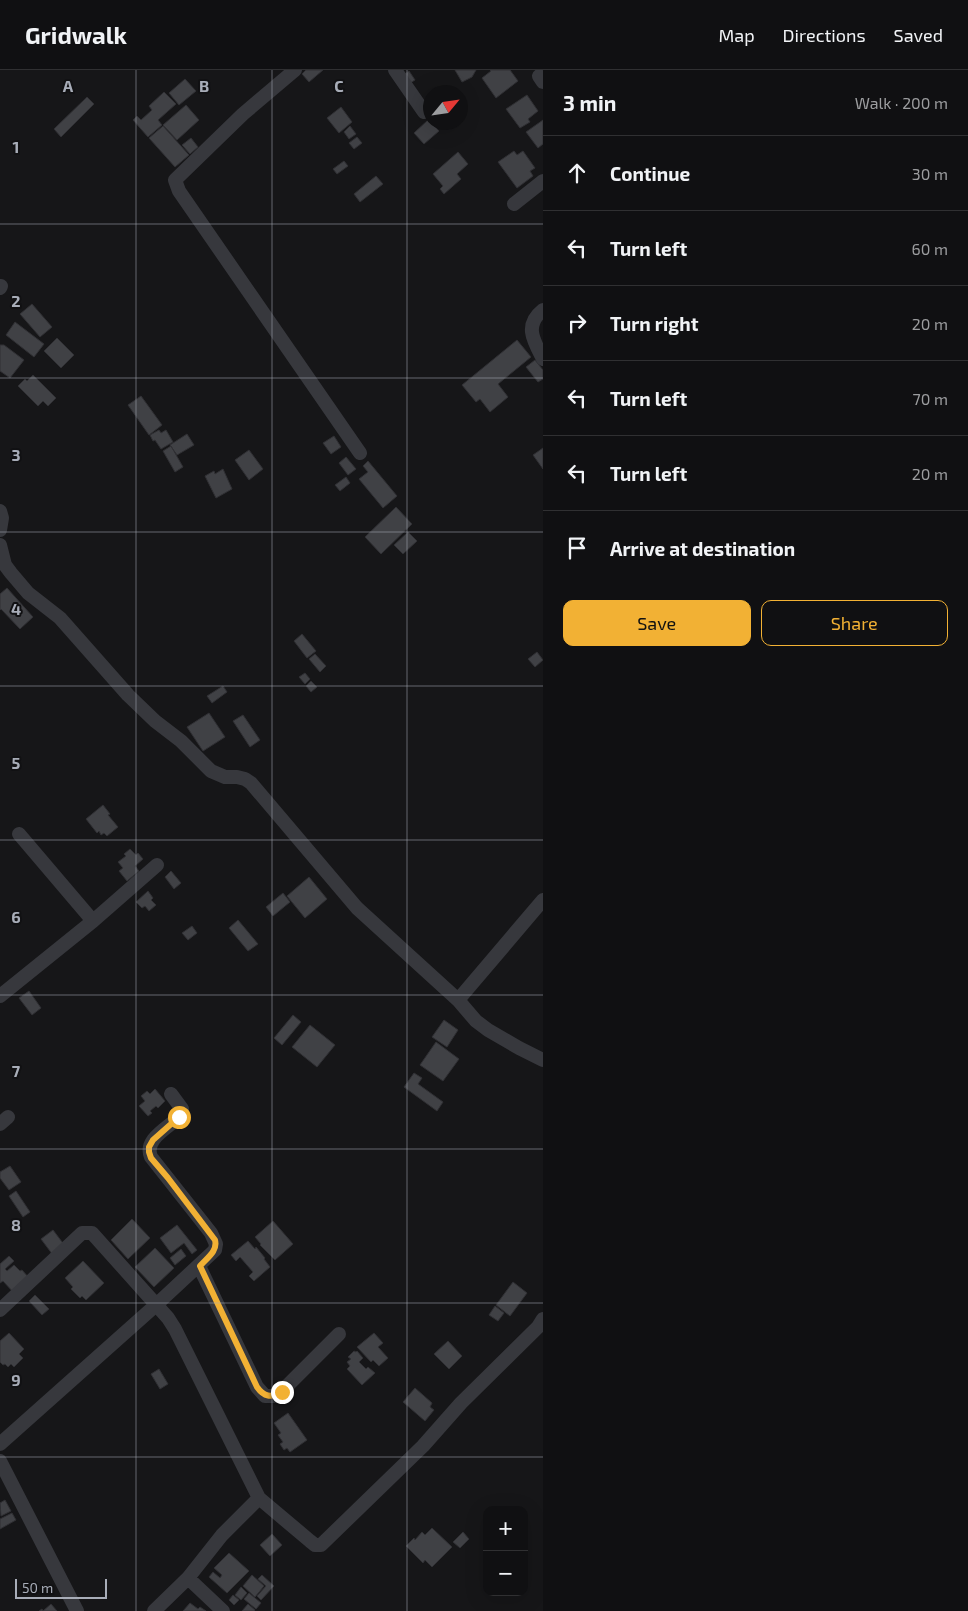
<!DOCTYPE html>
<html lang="en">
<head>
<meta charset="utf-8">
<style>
	body { margin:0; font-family:"Exo 2",sans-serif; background:#19191b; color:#f1f3f6 }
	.controls { position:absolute; right:15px; bottom:15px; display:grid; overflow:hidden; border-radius:10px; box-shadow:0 5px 20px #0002 }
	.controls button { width:45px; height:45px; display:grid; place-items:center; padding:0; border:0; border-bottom:1px solid #303032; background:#101012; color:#f1f3f6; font:25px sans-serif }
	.compass { position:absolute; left:423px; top:15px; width:45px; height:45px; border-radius:50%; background:#101012; box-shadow:0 5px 20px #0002; rotate:61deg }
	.scale { position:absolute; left:15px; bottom:12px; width:92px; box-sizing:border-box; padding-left:5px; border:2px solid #a8adb8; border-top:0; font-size:14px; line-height:18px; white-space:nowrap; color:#a8adb8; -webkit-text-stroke:4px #111113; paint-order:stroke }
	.stop { position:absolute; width:15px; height:15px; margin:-11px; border:4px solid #f2b134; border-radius:50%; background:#fff }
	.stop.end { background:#f2b134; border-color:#fff; box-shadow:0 1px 5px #0008 }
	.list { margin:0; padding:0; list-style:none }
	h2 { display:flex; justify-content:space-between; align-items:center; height:65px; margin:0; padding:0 20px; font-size:21px }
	h2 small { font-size:16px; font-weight:400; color:#9c9d9f }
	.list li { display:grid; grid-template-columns:32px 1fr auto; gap:15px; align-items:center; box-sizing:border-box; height:75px; padding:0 20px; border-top:1px solid #303032 }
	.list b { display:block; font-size:19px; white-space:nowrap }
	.list em { font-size:16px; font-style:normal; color:#9c9d9f }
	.actions { display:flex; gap:10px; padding:15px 20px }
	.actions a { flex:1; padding:11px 0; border:1px solid #f2b134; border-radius:10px; text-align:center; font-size:18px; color:#f2b134 }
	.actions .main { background:#f2b134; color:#111 }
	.icon { flex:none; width:28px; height:28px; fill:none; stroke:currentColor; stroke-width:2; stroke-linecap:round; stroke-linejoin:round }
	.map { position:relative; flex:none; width:543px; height:1541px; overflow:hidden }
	header { display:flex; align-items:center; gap:30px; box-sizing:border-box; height:70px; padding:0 25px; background:#101012; border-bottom:1px solid #303032 }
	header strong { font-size:24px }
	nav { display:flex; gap:28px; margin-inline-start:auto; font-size:18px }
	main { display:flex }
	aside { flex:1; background:#101012 }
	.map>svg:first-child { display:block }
	.building { fill:#404145; stroke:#303034 }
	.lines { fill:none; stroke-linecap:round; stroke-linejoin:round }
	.street { stroke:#37383d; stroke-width:14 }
	.route { stroke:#f2b134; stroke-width:6 }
	.grid { fill:none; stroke:#a8adb8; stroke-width:1; stroke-opacity:0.55 }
	.grid-label { font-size:16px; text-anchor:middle; font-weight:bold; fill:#a8adb8; stroke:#111113; stroke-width:4; stroke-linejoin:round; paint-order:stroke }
</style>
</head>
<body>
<header>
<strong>Gridwalk</strong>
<nav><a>Map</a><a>Directions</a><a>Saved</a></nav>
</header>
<main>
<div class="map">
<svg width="543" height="1541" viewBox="0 0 543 1541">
	<rect width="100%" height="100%" fill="#161618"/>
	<path class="building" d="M306 0H323L309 12 302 4Z
		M455 0H476L472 7 462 12Z
		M490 0H510L518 11 496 28 482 8 491 1Z
		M409 1 415 10 410 13 405 4Z
		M185 9 196 21 179 35 169 23Z
		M164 22 176 34 158 50 162 55 148 67 133 50 137 46 141 50 152 40 149 36Z
		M527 25 538 41 528 49 530 52 520 58 506 39Z
		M87 27 94 34 61 67 54 59Z
		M186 35 199 50 177 70 163 55Z
		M341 37 352 52 339 63 327 48Z
		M428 50 439 61 424 74 414 63Z
		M543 50V74L538 78 526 62Z
		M163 56 189 85 175 97 149 68Z
		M350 56 356 64 349 69 344 62Z
		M357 67 362 73 354 79 349 73Z
		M191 68 198 77 190 84 182 75Z
		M514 81 517 85 523 81 535 98 530 101 533 106 517 118 498 92Z
		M458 82 468 94 457 104 461 109 444 124 440 119 443 116 433 104Z
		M344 91 348 96 337 104 333 99Z
		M376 106 383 114 360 132 354 124Z
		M32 234 52 257 40 267 20 244Z
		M15 252 44 274 34 287 6 265Z
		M57 268 74 285 61 298 44 281Z
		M517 270 531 287 498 314 508 327 490 342 480 329 476 332 462 315Z
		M0 275H4L24 290 10 308 0 301Z
		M535 290 543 300V309L538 312 526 297Z
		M33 305 56 328 48 336 43 331 38 336 18 316 25 309 27 311Z
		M141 326 162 355 149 365 128 335Z
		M159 360 161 363 166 360 173 372 161 379 155 370 153 371 150 365Z
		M187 364 194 375 177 385 170 375Z
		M334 366 341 377 331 384 323 373Z
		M171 376 183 397 175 402 163 381Z
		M543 378V399L533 385Z
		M249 380 263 399 249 410 235 390Z
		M346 387 356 399 348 405 339 393Z
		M368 391 397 426 383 438 359 409 368 402 363 396Z
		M223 399 232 419 216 428 205 406 214 401 215 404Z
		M346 407 350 413 340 421 335 415Z
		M396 437 412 454 381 484 365 467Z
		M408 462 417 471 403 484 394 475Z
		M7 518 33 547 20 559 1 539 0 540V524Z
		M302 564 316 581 307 588 294 571Z
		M537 582 543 590 535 597 528 589Z
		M315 584 326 596 320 602 309 589Z
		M305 603 310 609 305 614 299 607Z
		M311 611 317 617 311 622 306 616Z
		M223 616 227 622 212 633 207 626Z
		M209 643 225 667 203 681 187 657Z
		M243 645 260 670 250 677 233 651Z
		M103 735 110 744 108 745 118 757 107 766 104 763 101 765 99 761 97 763 86 749Z
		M130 779 136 785 138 783 143 789 135 796 139 801 127 811 119 801 123 798 118 792 126 786 124 784Z
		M171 801 181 813 174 819 165 807Z
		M309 807 327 829 305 848 287 826Z
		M148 821 153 828 151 830 156 835 149 841 145 836 142 838 136 832Z
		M283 823 290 832 273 846 266 837Z
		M238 850 258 874 248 881 229 858Z
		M192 856 197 863 188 870 182 863Z
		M29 921 41 938 32 945 19 928Z
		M293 945 301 952 282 975 274 968Z
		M444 950 458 960 447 977 432 967Z
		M310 955 335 975 317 997 292 977Z
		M436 972 459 989 443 1011 420 995Z
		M414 1003 422 1008 418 1014 443 1032 437 1041 404 1017Z
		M155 1019 165 1031 158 1038 156 1036 150 1041 152 1043 148 1046 139 1036 145 1031 141 1026 147 1021 150 1024Z
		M10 1096 21 1112 9 1120 0 1108V1102Z
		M16 1121 30 1142 23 1147 9 1126Z
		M132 1149 150 1168 128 1189 111 1170Z
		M273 1151 293 1174 275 1190 260 1175 261 1174 255 1167Z
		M177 1155 197 1180 192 1184 184 1173 171 1183 160 1168Z
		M53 1160 65 1176 53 1185 41 1169Z
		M248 1171 255 1179 256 1177 265 1188 264 1189 270 1197 254 1211 249 1206 253 1202 240 1187 236 1191 231 1185Z
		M155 1178 174 1198 154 1217 135 1197Z
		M181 1179 186 1186 175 1195 170 1188Z
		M9 1186 14 1191 5 1199 7 1201 14 1195 20 1201 22 1200 29 1208 14 1223 3 1211 0 1213V1194Z
		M83 1191 104 1213 86 1230 82 1226 80 1228 71 1219 73 1217 65 1208Z
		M513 1212 527 1223 510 1246 496 1235Z
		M35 1225 49 1239 42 1245 29 1231Z
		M495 1236 504 1243 498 1251 489 1245Z
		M9 1263 24 1279 19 1284 23 1288 14 1297 11 1294 8 1297 5 1294 3 1295 0 1292V1271Z
		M374 1263 383 1273 378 1277 388 1288 379 1296 373 1290 371 1292 357 1277Z
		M448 1271 462 1286 449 1299 434 1284Z
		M354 1281 356 1282 357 1281 363 1288 359 1292 366 1299 368 1297 375 1303 362 1315 347 1299 350 1296 347 1292 351 1289 348 1287Z
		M159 1299 168 1314 160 1319 151 1304Z
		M415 1318 432 1333 430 1337 434 1340 425 1351 403 1332Z
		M288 1343 307 1370 290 1382 287 1378 284 1380 280 1374 283 1372 278 1365 281 1363 274 1353Z
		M5 1430 11 1441 1 1446 0 1433Z
		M12 1443 16 1450 0 1459V1449Z
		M432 1458 452 1477 432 1497 425 1490 423 1493 406 1476 414 1468 415 1470 422 1462 425 1465Z
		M463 1462 469 1469 460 1478 453 1472Z
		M272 1464 282 1475 270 1486 260 1475Z
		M229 1483 249 1501 227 1523 209 1507 213 1502 220 1508 222 1505 214 1498Z
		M252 1505 264 1516 255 1527 243 1516Z
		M262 1505 274 1516 261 1530 257 1526 266 1516 258 1509Z
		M241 1517 247 1523 241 1530 235 1525Z
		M249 1523 261 1533 256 1539 244 1529Z
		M233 1525 239 1530 234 1535 229 1530Z
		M190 1533 198 1539 200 1537 206 1541H183Z
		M51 1534 57 1541H39L42 1539 43 1541Z
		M248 1534 255 1540 254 1541H242Z"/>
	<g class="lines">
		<path class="street" d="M295 0 243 44 175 110 179 121 360 383
			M395 0 424 42
			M539 6 543 12
			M514 134 543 111
			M0 218 1 216
			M543 240C524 255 533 270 543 289
			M0 441 2 448 0 460
			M0 475 5 495 11 503 28 523 60 548 128 625 155 651 181 671 211 701 225 707H237L245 709 251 713 357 838 458 930 476 951 488 960 519 978 543 990
			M19 764 93 851
			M0 926 93 851 157 795
			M458 930 543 830
			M0 1054 8 1047
			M199 1196 257 1317 265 1326H274L281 1322 339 1264
			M0 1240 82 1163H92L168 1248 175 1259 259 1428
			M0 1374 156 1235 215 1180 216 1174 211 1163 151 1087C143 1068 171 1057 182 1044V1039L171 1024
			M0 1391 77 1541
			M188 1508 223 1541
			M154 1541 188 1508 222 1465 259 1428 310 1471 315 1475H321L423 1376 461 1333 538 1257 543 1249"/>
	</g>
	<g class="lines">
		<path class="route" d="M179 1047 153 1070 149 1077V1082L151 1088 168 1108 215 1170C218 1181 207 1188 200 1196L257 1317C264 1327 271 1328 282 1322"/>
	</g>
	<path class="grid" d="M136 0V1541M272 0V1541M407 0V1541M0 154H543M0 308H543M0 462H543M0 616H543M0 770H543M0 925H543M0 1079H543M0 1233H543M0 1387H543"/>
	<g class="grid-label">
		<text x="68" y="22">A</text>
		<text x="204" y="22">B</text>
		<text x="339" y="22">C</text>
		<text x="16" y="83">1</text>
		<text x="16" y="237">2</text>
		<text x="16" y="391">3</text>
		<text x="16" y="545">4</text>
		<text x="16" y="699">5</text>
		<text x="16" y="853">6</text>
		<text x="16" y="1007">7</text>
		<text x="16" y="1161">8</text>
		<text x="16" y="1316">9</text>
	</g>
</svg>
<div class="controls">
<button>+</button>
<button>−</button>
</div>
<svg class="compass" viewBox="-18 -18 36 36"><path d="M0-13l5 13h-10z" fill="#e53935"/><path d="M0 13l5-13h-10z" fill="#9c9d9f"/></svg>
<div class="scale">50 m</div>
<div class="stop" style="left:179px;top:1047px"></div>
<div class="stop end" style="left:282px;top:1322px"></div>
</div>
<aside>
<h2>3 min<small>Walk · 200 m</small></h2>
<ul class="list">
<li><svg class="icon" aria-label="ahead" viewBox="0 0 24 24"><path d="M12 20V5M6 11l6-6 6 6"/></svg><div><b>Continue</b></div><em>30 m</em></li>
<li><svg class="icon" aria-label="left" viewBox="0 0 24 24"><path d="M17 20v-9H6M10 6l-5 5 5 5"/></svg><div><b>Turn left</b></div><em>60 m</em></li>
<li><svg class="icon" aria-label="right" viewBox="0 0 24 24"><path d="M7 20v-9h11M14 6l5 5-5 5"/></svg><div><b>Turn right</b></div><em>20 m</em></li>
<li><svg class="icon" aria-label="left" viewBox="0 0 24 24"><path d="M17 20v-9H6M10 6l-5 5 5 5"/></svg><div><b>Turn left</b></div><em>70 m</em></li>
<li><svg class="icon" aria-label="left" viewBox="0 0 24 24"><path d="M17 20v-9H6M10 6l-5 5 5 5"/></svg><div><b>Turn left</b></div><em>20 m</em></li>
<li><svg class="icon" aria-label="arrive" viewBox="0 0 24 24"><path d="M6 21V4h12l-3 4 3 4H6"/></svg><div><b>Arrive at destination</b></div></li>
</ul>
<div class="actions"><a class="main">Save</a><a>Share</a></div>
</aside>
</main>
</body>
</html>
